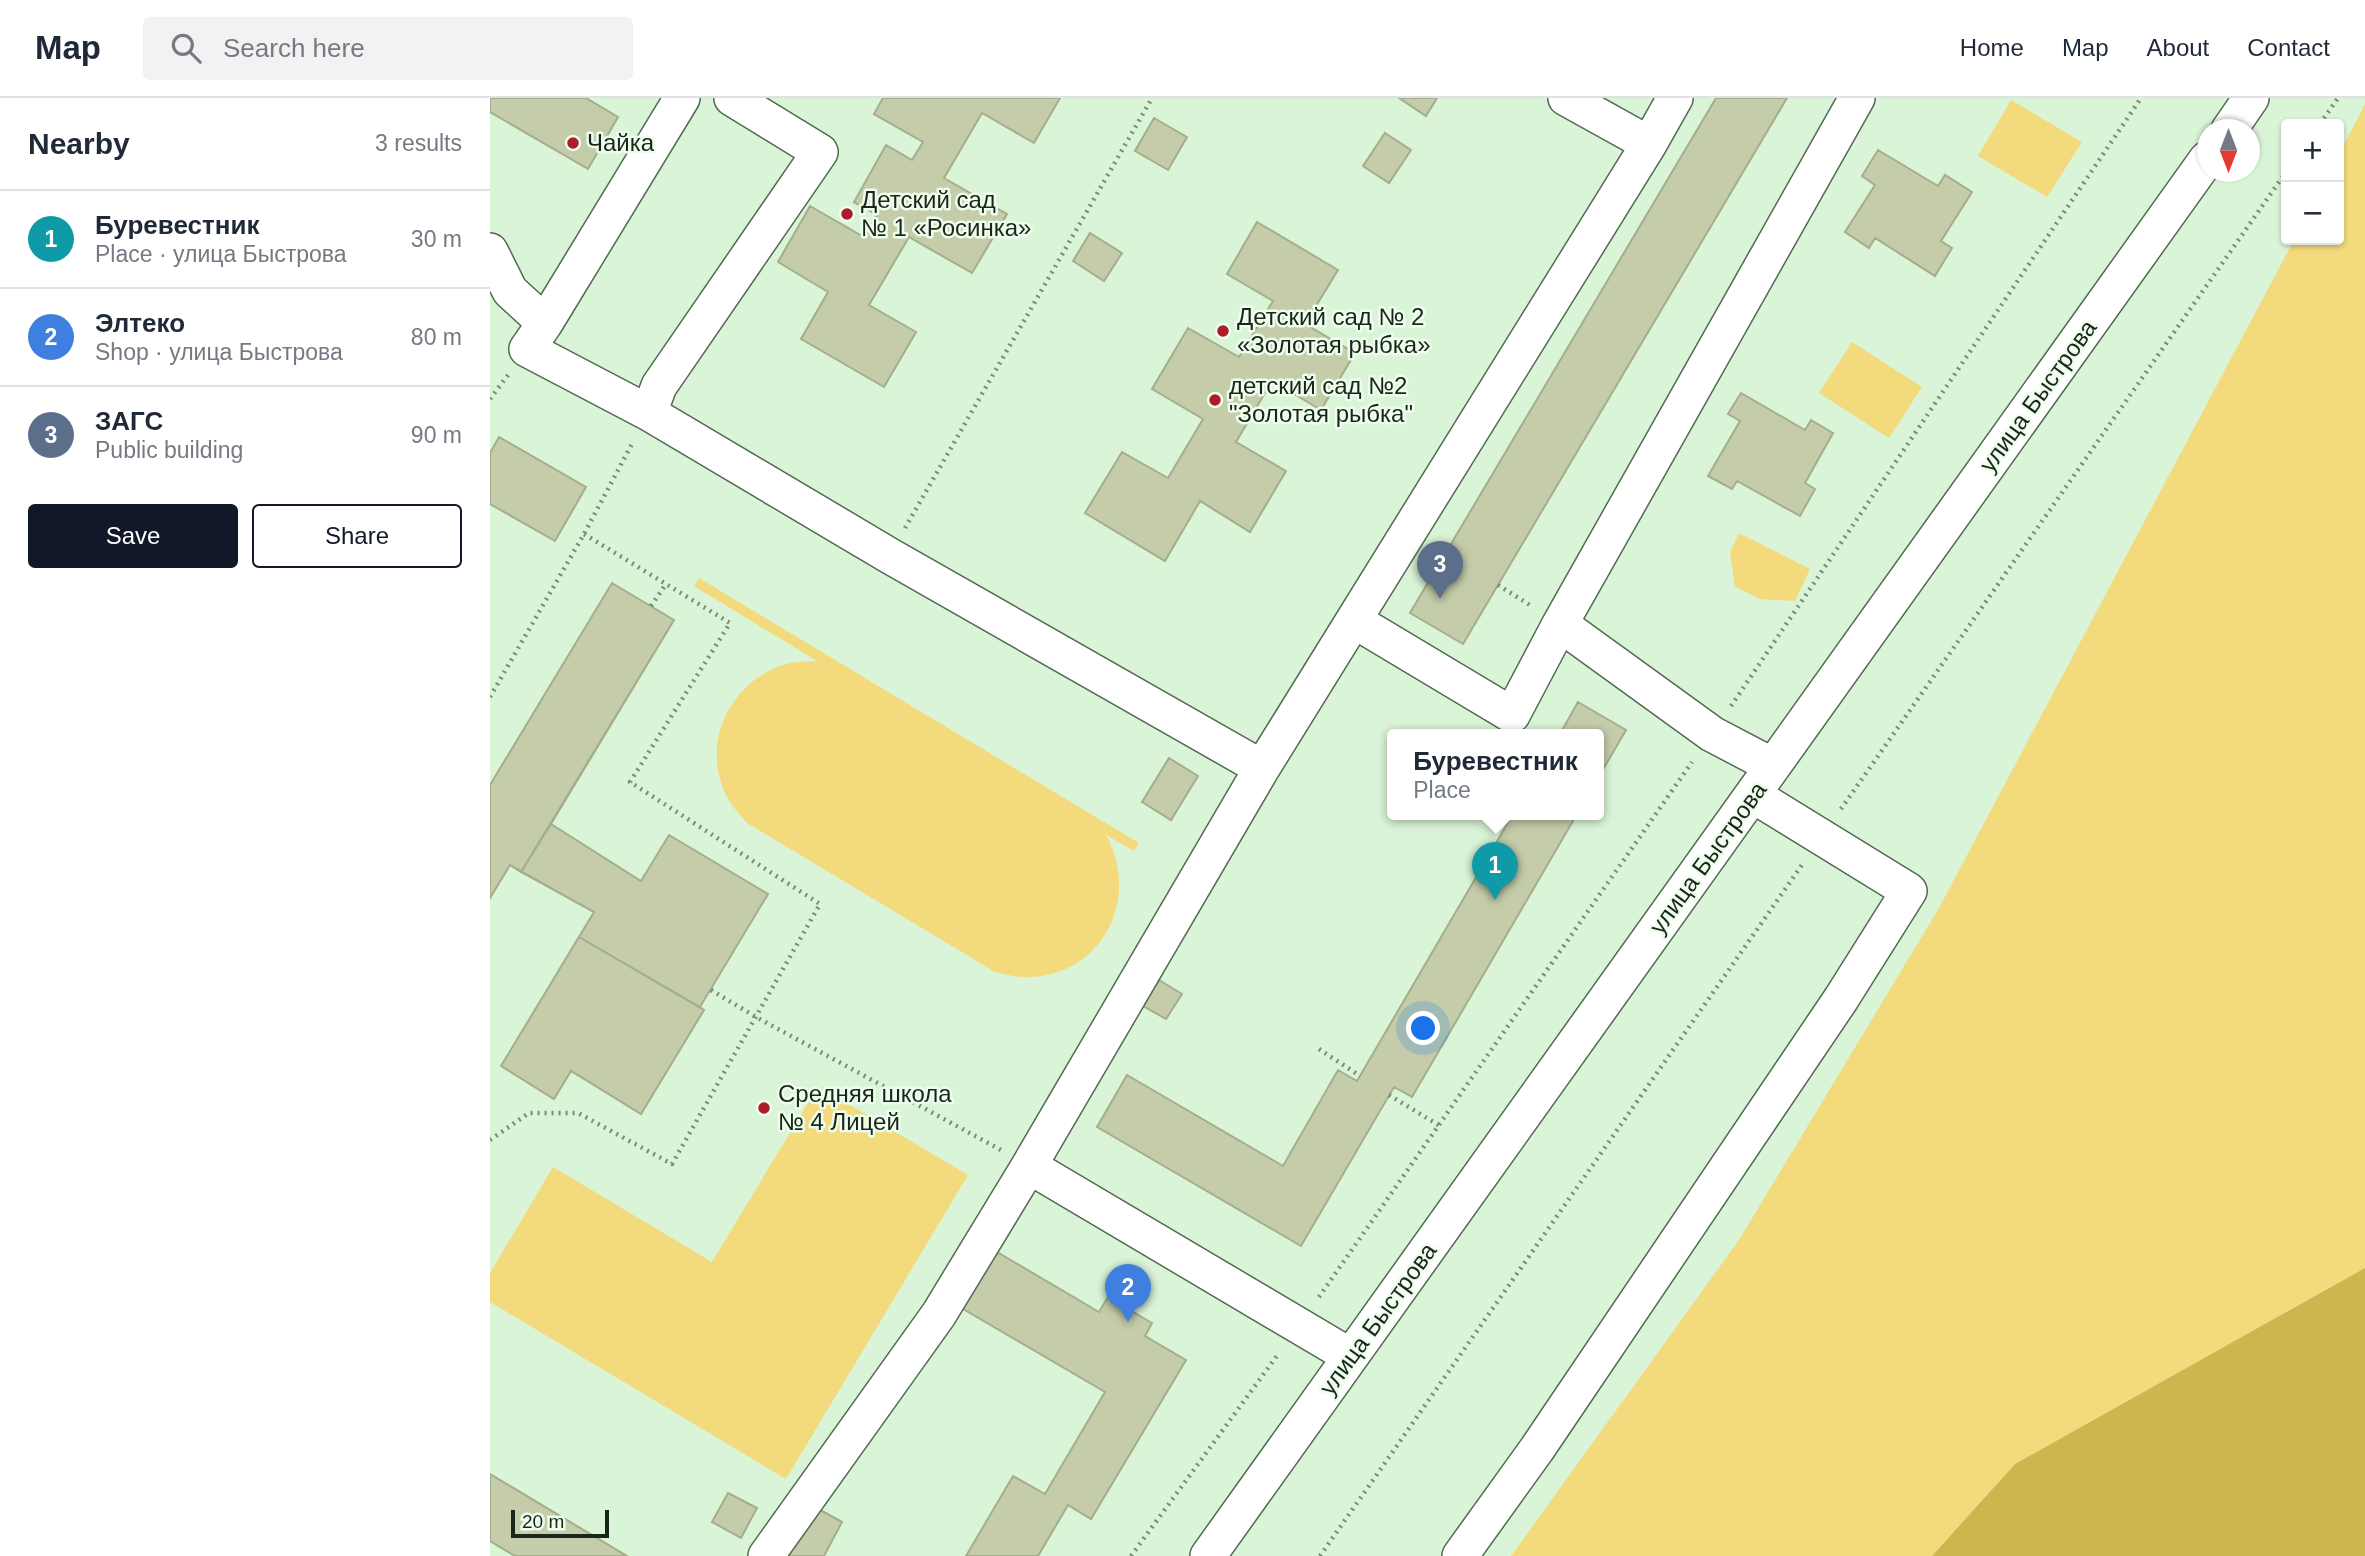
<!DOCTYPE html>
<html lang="en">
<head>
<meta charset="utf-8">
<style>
	body { margin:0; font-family:Helvetica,sans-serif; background:#f2f2f3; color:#1f2937 }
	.controls { position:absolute; right:21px; top:21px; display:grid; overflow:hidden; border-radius:7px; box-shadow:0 2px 5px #0004 }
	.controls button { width:63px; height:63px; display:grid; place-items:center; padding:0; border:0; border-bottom:2px solid #e0e1e3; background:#fff; color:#1f2937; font:35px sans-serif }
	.compass { position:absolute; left:1707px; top:21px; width:63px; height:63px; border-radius:50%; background:#fff; box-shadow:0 2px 5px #0004; rotate:180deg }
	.scale { position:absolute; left:21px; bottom:18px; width:98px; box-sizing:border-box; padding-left:7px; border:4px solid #1c251b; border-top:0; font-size:19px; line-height:24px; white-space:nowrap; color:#1c251b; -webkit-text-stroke:5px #eefeed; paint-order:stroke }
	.you { position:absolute; left:934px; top:931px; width:24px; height:24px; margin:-18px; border:5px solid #fff; border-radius:50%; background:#1a73e8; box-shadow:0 0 0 10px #1a73e833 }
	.badge { display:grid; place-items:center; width:46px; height:46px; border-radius:50%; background:#111827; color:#fff; font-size:23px; font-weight:700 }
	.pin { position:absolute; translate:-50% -58px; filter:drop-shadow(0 2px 4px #0008) }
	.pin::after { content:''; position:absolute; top:37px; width:24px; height:21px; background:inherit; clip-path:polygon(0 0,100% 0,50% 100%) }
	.popup { position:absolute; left:897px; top:631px; width:217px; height:91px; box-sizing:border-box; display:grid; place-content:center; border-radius:7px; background:#fff; filter:drop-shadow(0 2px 5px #0005); font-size:23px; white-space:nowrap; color:#747a83 }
	.popup b { font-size:26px; color:#1f2937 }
	.popup::after { content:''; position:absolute; left:50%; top:100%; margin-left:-14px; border:14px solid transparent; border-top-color:#fff }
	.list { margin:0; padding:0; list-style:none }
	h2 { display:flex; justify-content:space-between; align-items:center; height:91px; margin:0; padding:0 28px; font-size:30px }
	h2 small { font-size:23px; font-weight:400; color:#747a83 }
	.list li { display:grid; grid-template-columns:46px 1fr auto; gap:21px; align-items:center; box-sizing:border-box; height:98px; padding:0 28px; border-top:2px solid #e0e1e3 }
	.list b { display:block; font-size:26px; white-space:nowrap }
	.list p { margin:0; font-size:23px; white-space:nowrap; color:#747a83 }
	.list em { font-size:23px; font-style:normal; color:#747a83 }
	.actions { display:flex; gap:14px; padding:21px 28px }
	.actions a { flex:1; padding:16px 0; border:2px solid #111827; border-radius:7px; text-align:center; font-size:24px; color:#111827 }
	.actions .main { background:#111827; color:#fff }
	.icon { flex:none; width:38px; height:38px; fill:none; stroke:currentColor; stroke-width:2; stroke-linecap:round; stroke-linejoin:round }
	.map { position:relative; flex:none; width:1875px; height:1458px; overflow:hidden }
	header { display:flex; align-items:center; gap:42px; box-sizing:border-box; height:98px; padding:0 35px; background:#fff; border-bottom:2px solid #e0e1e3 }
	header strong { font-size:33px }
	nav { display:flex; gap:38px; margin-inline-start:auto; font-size:24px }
	.search { width:490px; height:63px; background:#f2f2f3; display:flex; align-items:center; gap:18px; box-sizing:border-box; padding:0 24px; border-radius:7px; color:#747a83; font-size:26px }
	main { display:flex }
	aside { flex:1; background:#fff }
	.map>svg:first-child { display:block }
	.green { fill:#f3da7d }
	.forest { fill:#cfb54e }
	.building { fill:#c4ccaa; stroke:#a4ad8c; stroke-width:2 }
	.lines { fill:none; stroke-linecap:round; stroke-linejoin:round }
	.minor-casing { stroke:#526a51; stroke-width:38 }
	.path { stroke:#7a8c79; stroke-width:4.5; stroke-dasharray:2 5; stroke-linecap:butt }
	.minor { stroke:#fff; stroke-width:35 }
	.poi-dot { fill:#ae1b2d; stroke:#eefeed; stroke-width:2.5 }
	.labels { text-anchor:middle; stroke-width:5; stroke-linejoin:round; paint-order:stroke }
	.poi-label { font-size:24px; fill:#1c251b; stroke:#eefeed; text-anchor:start }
	.street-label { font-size:24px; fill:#1c251b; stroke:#eefeed }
</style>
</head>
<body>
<header>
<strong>Map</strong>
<div class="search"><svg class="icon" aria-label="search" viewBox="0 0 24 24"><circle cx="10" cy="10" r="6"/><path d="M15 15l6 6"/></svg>Search here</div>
<nav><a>Home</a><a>Map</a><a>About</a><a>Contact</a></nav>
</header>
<main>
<aside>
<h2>Nearby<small>3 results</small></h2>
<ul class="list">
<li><span class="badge" style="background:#0f9aa8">1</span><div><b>Буревестник</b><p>Place · улица Быстрова</p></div><em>30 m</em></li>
<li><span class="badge" style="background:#3f7fe0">2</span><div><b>Элтеко</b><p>Shop · улица Быстрова</p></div><em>80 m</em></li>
<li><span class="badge" style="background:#5c6f8a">3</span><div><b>ЗАГС</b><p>Public building</p></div><em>90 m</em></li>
</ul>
<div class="actions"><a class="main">Save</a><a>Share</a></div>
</aside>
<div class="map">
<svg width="1875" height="1458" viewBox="0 0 1875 1458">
	<rect width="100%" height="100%" fill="#daf4d8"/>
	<path class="green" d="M1521 2 1592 44 1557 99 1488 58Z
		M1875 6V1170L1525 1366 1442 1458H1021L1249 1142 1449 810 1804 142H1849V56Z
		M1362 244 1432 289 1399 340 1329 295Z
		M1249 435 1320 471 1305 503 1270 501 1245 489 1240 454Z
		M209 480 649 745 644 753 616 737C650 798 615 875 542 879 529 880 517 877 505 874L257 725C249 716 240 706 235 695 211 642 242 582 296 566 306 563 318 564 327 563L204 488Z
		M328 988 478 1077 296 1381 0 1204V1175L63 1069 222 1164Z"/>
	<path class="forest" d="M1875 1170V1458H1442L1525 1366Z"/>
	<path class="building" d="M0 0H96L128 19 98 71 0 14Z
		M393 0H570L544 45 492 15 454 80 517 116 482 175 419 139 379 207 426 234 394 289 311 241 338 194 288 164 320 108 374 139 387 117 364 104 396 47 422 62 433 44 384 16Z
		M909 0H947L936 18Z
		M1226 0H1297L973 546 920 515Z
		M664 20 697 39 678 72 645 53Z
		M895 35 921 52 899 85 873 68Z
		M1388 52 1448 88 1455 77 1482 94 1451 143 1462 150 1445 178 1385 140 1379 150 1355 134 1385 87 1372 78Z
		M767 124 848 172 815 226 865 255 831 312 782 283 746 344 796 373 760 434 710 403 675 463 595 415 632 354 678 380 713 321 662 291 698 230 749 259 783 203 737 176Z
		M600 135 632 155 614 183 583 163Z
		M1251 295 1315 332 1321 322 1343 335 1315 385 1325 391 1310 418 1247 383 1242 391 1218 378 1250 323 1238 316Z
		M9 339 96 389 65 443 0 406V355Z
		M122 485 184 522 61 726 151 783 179 737 278 796 210 909 214 912 151 1016 81 973 64 1001 11 968 104 814 20 767 0 800V687Z
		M122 485 184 522 31 774 20 767 0 800V687Z
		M1088 604 1136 632 1108 680V636H1070Z
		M679 660 708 678 681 722 652 704Z
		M1023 716H1087L922 999 904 989 811 1148 607 1029 637 977 793 1068 848 972 867 983Z
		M61 726 151 783 179 737 278 796 210 909 89 839 104 814 31 774Z
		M89 839 214 912 151 1016 81 973 64 1001 11 968Z
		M669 882 692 896 676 921 653 908Z
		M502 1151 609 1214 618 1199 662 1225 655 1238 696 1262 601 1421 578 1407 548 1458H476L523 1378 555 1396 615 1294 468 1208Z
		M0 1376 137 1458H25L0 1443Z
		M238 1395 267 1410 251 1440 222 1424Z
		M323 1408 352 1424 334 1458H296Z"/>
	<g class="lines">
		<g class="minor-casing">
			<path id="minor" d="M192 0 55 225 37 251 159 315 400 458 772 670
				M1076 0 1159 46
				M1739 32 1761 0
				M0 153 20 193 55 225
				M159 315 169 288 330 54 242 0
				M865 523 1022 617 1070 526 1222 636 1283 668
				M1070 526 1367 0
				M539 1068 860 1258
				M276 1458 449 1216 539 1068 772 670 1159 46 1185 0
				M718 1458 1717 61
				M970 1458 1047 1351 1351 901 1419 793 1263 697"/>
		</g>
		<path class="path" d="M1830 26 1848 0
			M0 301 18 277
			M415 430 662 0
			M1008 487 1043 509
			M161 508 176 486
			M0 599 94 436 143 344
			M1241 608 1651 0
			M1351 711 1796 74
			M221 892 266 919 511 1052
			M829 951 870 978
			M899 997 950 1028
			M0 1042 39 1015H88L182 1066 330 806 140 684 240 525 94 436
			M829 1199 1202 664
			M641 1458 789 1255
			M830 1458 1312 767"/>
		<use href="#minor" class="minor"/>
	</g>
	<g class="poi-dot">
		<circle cx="83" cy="45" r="7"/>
		<circle cx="357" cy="116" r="7"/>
		<circle cx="733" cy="233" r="7"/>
		<circle cx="725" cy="302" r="7"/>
		<circle cx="274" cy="1010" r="7"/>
	</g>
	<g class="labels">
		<g class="poi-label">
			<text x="97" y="53">Чайка</text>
			<text x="371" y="110">Детский сад<tspan x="371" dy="28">№ 1 «Росинка»</tspan></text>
			<text x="747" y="227">Детский сад № 2<tspan x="747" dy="28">«Золотая рыбка»</tspan></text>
			<text x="739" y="296">детский сад №2<tspan x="739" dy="28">"Золотая рыбка"</tspan></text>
			<text x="288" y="1004">Средняя школа<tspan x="288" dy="28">№ 4 Лицей</tspan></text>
		</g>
		<g class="street-label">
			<text transform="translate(1548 298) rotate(-54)" y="8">улица Быстрова</text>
			<text transform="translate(1218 760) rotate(-54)" y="8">улица Быстрова</text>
			<text transform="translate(888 1221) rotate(-54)" y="8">улица Быстрова</text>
		</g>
	</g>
</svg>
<div class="controls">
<button>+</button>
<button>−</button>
</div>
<svg class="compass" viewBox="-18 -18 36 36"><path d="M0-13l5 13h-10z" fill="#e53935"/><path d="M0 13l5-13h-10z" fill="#747a83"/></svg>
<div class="scale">20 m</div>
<div class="you"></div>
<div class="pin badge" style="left:1005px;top:802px;background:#0f9aa8">1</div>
<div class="popup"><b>Буревестник</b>Place</div>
<div class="pin badge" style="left:638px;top:1224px;background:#3f7fe0">2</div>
<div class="pin badge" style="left:950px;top:501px;background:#5c6f8a">3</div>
</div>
</main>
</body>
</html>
